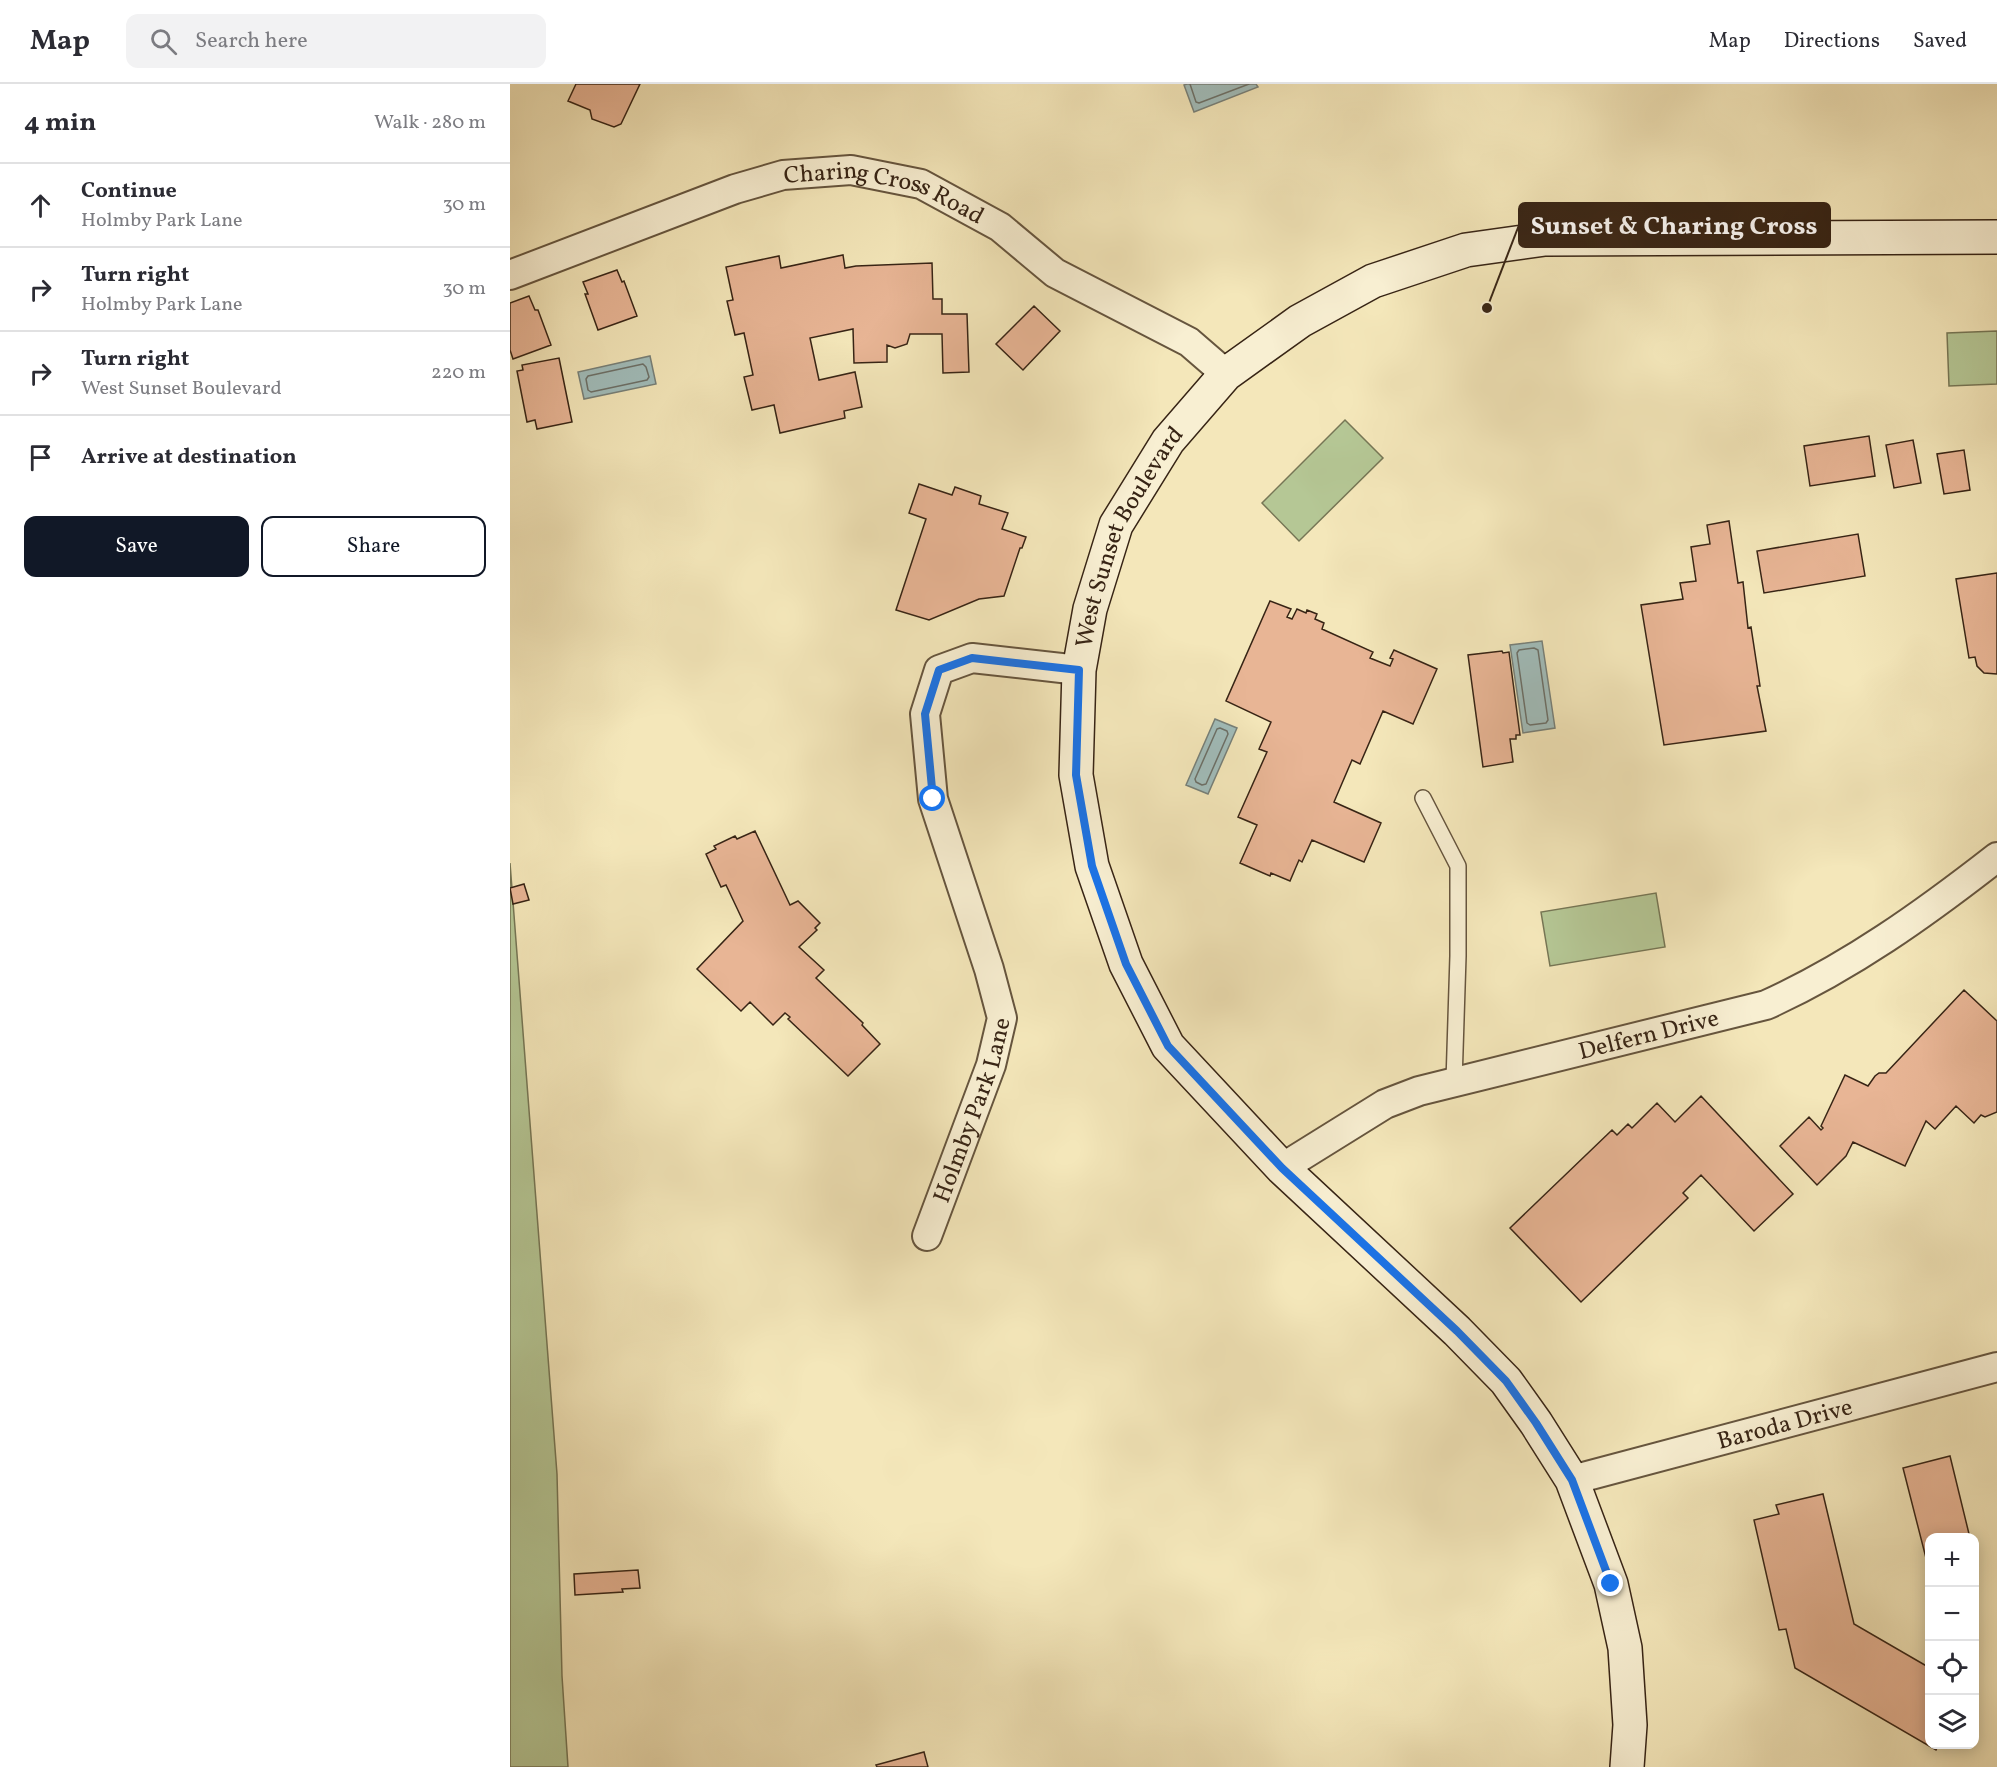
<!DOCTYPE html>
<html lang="en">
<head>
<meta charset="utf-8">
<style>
	body { margin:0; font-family:Vollkorn,serif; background:#f2f2f3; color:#2b2b33 }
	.controls { position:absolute; right:18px; bottom:18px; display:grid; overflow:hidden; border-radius:12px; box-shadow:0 3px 15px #0003 }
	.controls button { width:54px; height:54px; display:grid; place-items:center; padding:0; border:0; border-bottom:2px solid #e1e1e2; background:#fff; color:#2b2b33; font:30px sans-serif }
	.stop { position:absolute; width:18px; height:18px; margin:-14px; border:4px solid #1a73e8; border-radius:50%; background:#fff }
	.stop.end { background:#1a73e8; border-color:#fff; box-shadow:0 2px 6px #0008 }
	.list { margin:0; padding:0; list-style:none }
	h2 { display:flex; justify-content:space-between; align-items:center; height:78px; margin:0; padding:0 24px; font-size:26px }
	h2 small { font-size:20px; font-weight:400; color:#7c7c81 }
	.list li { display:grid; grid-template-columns:39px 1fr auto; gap:18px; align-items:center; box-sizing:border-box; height:84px; padding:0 24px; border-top:2px solid #e1e1e2 }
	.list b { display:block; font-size:22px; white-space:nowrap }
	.list p { margin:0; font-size:20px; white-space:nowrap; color:#7c7c81 }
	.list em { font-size:20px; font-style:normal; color:#7c7c81 }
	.actions { display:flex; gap:12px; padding:18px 24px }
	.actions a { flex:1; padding:14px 0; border:2px solid #111827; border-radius:12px; text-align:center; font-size:21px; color:#111827 }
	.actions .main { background:#111827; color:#fff }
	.icon { flex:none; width:33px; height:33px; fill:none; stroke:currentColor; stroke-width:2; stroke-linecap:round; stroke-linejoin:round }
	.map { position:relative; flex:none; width:1487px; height:1683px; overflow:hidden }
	header { display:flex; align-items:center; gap:36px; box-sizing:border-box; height:84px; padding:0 30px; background:#fff; border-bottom:2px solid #e1e1e2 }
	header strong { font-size:28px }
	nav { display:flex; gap:33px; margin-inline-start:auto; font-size:21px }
	.search { width:420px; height:54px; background:#f2f2f3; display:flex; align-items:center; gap:15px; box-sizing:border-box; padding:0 21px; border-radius:12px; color:#7c7c81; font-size:22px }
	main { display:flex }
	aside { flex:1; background:#fff }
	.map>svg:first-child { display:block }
	.green { fill:#b5c795; stroke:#767655; stroke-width:1.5 }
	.water { fill:#a1bdbb; stroke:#778079; stroke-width:1.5 }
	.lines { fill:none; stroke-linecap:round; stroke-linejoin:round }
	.shore { stroke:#6c7068; stroke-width:1.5 }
	.building { fill:#e8b595; stroke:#372415; stroke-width:1.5 }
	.service-casing { stroke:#66553e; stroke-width:18 }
	.minor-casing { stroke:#66553e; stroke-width:32 }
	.secondary-casing { stroke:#372415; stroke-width:36 }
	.service { stroke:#f8efd2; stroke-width:15 }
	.minor { stroke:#f8efd2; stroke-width:28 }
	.secondary { stroke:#f8efd2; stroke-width:33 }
	.route { stroke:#1a73e8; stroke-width:8 }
	.labels { text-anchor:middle; stroke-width:4.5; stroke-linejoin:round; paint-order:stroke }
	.street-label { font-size:24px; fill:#372415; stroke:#f8efd2 }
	.leader { fill:none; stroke:#372415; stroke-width:2 }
	.callout-dot { fill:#372415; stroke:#f8efd2; stroke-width:2 }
	.callout { fill:#372415; stroke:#372415; stroke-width:2 }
	.callout-label { font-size:26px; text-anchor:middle; font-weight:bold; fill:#fff }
</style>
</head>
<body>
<header>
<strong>Map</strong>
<div class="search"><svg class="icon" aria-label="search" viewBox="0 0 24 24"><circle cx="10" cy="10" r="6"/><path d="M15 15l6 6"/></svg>Search here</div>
<nav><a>Map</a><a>Directions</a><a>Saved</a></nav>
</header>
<main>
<aside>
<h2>4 min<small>Walk · 280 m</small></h2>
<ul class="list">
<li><svg class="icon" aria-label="ahead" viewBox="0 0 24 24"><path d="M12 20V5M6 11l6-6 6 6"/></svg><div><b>Continue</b><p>Holmby Park Lane</p></div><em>30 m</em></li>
<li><svg class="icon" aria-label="right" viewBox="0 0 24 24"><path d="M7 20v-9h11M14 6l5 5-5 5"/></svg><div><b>Turn right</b><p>Holmby Park Lane</p></div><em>30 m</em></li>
<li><svg class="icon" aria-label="right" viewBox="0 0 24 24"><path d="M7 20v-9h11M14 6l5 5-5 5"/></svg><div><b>Turn right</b><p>West Sunset Boulevard</p></div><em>220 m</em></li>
<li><svg class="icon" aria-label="arrive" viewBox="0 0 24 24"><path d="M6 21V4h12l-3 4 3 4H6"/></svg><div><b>Arrive at destination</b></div></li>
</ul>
<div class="actions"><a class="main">Save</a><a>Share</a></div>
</aside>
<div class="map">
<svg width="1487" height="1683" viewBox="0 0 1487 1683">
	<rect width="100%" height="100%" fill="#f4e7ba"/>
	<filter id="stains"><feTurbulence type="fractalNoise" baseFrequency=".00333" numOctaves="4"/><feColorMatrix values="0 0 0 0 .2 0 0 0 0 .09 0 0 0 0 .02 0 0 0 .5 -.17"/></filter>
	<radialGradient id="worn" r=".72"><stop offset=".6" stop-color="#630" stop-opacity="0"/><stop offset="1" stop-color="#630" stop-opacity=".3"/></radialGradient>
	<path class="green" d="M1487 247V300L1439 302 1437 249Z
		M835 336 873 374 789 457 752 419Z
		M0 779 47 1390 52 1592 58 1683H0Z
		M1146 809 1155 863 1040 882 1031 828Z"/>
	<path class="water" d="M677 0H746L748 3 684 28 674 1Z
		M140 272 146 300 74 315 68 288Z
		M1032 557 1045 644 1013 649 1000 561Z
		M705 635 727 644 698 710 676 701Z"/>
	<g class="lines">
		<path class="shore" d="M680 0 686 18 689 19 739 0
			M133 280 136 283 139 293 137 296 81 308 78 306 76 295 78 292Z
			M1024 564 1028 566 1038 636 1036 639 1020 641 1017 639 1007 569 1009 566Z
			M710 644 717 647 718 650 696 700 692 701 686 698 685 695 707 645Z"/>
	</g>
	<path class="building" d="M66 0H130L111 40 104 43 82 35 80 26 58 17Z
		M333 171 335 184 346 182 422 179 423 215H432V230H457L459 288 433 289 432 250H400L397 260 385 264 377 261V278L344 279 343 245 300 254 309 296 345 288 352 323 334 327 335 334 270 349 264 321 242 326 234 293 243 291 234 249 225 251 217 217 223 216 216 183 269 172 271 184Z
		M107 186 112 198 114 197 127 232 88 246 75 210H78L73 198Z
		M19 212 25 226H28L41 261 3 275 0 266V219Z
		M524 222 550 247 513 286 486 260Z
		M49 274 62 338 27 345 25 336 17 338 7 287 13 286 12 281Z
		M1359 352 1365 392 1300 402 1294 362Z
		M1403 356 1411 399 1384 404 1376 361Z
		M1454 366 1460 406 1434 410 1427 370Z
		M409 400 442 411 445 403 471 412 469 420 498 429 492 445 516 453 512 464H510L494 512 469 515 419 536 386 526 416 435 399 429Z
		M1219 437 1228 499 1233 498 1238 544 1241 543 1250 602H1247L1256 647 1154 661 1131 521 1173 515 1170 499 1186 497 1181 463 1200 460 1197 441Z
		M1348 450 1355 492 1254 509 1247 467Z
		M1487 489V590L1474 589 1467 582 1465 573 1459 574 1446 495Z
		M760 517 781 525 777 533 782 535 787 525 796 529 797 526 807 530 805 535 814 539 812 545 863 568 860 574 880 582 883 575 880 574 884 566 927 585 903 640 873 627 850 680 842 676 824 718 871 739 854 778 802 756 792 778 789 776 780 797 761 789 760 792 730 779 747 741 728 733 757 668 749 665 761 638 716 617Z
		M992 567 993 569 999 568 1010 651H1006V655H1000L1003 678 973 683 958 571Z
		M245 747 280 821 288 817 310 839 305 844 307 846 289 863 314 886 306 894 353 939 352 941 370 960 338 992 278 935 280 933 275 929 263 941 240 918 231 927 187 885 233 837 216 801 211 803 196 770 206 765 204 762 225 752 227 755Z
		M14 800 19 816 3 820 0 804Z
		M1454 906 1487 937V1028L1475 1033 1471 1031 1464 1039 1446 1022 1425 1045 1416 1037 1395 1082 1343 1058 1336 1072 1307 1101 1270 1062 1299 1033 1311 1046 1313 1044 1311 1042 1335 991 1358 1002 1365 992 1369 989H1376Z
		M1191 1012 1283 1110 1244 1147 1191 1091 1173 1109 1178 1114 1071 1218 1000 1144 1102 1046 1107 1051 1118 1040 1122 1044 1147 1019 1165 1038Z
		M1440 1372 1460 1454H1420V1478H1417L1393 1384Z
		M1313 1410 1344 1540 1420 1584V1660H1429L1426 1666 1285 1584 1276 1545 1269 1546 1244 1436 1269 1430 1266 1421Z
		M128 1486 130 1504 112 1505 113 1508 65 1511 64 1490Z
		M414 1668 418 1683H367L366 1681Z"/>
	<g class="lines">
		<g class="service-casing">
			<path id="service" d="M913 714 948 782V872L944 998"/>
		</g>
		<g class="minor-casing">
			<g id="minor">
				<path id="s1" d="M0 191 225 105 273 91 341 86 411 100 490 143 545 189 679 258 716 290"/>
				<path id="s2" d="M772 1084 875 1020 909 1007 1256 921C1340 883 1414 830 1487 773"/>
				<path id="s3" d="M417 1152 481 981 492 934 479 885 423 715 415 630 429 586 462 574 569 586"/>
				<path id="s4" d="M1062 1396 1487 1283"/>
			</g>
		</g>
		<g class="secondary-casing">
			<g id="secondary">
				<path id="s5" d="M1117 1683 1120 1641 1115 1564 1101 1500 1062 1396 1026 1339 996 1297 947 1247 772 1084 658 962 616 880 582 782 566 691 569 586 580 525 606 441 658 357 716 290 790 237 863 197 956 166 1035 155 1487 153"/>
			</g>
		</g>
		<use href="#service" class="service"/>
		<use href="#minor" class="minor"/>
		<use href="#secondary" class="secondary"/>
	</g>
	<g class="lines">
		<path class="route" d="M423 715 415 630 429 586 462 574 569 586 566 691 582 782 616 880 658 962 772 1084 947 1247 996 1297 1026 1339 1062 1396 1101 1500"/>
	</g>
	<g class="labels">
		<g class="street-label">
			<text dy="8" stroke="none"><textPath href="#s1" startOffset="396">Charing Cross Road</textPath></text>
			<text dy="8" stroke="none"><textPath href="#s5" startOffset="1428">West Sunset Boulevard</textPath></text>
			<text dy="8" stroke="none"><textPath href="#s2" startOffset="394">Delfern Drive</textPath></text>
			<text dy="8" stroke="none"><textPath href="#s3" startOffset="134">Holmby Park Lane</textPath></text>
			<text dy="8" stroke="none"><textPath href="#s4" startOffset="220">Baroda Drive</textPath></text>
		</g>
	</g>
	<path class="leader" d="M977 224L1009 141"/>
	<circle class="callout-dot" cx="977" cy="224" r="6"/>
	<rect class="callout" x="1009" y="119" width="311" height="44" rx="6"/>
	<g class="callout-label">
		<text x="1164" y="150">Sunset &amp; Charing Cross</text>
	</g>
	<rect width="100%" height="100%" filter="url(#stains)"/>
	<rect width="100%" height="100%" fill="url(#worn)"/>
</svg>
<div class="controls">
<button>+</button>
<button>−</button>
<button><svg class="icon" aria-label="locate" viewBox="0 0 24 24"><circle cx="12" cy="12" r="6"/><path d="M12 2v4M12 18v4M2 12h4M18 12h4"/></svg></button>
<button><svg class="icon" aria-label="layers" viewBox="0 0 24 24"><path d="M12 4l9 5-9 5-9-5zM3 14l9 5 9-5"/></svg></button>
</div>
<div class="stop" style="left:423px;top:715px"></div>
<div class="stop end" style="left:1101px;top:1500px"></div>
</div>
</main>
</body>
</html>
